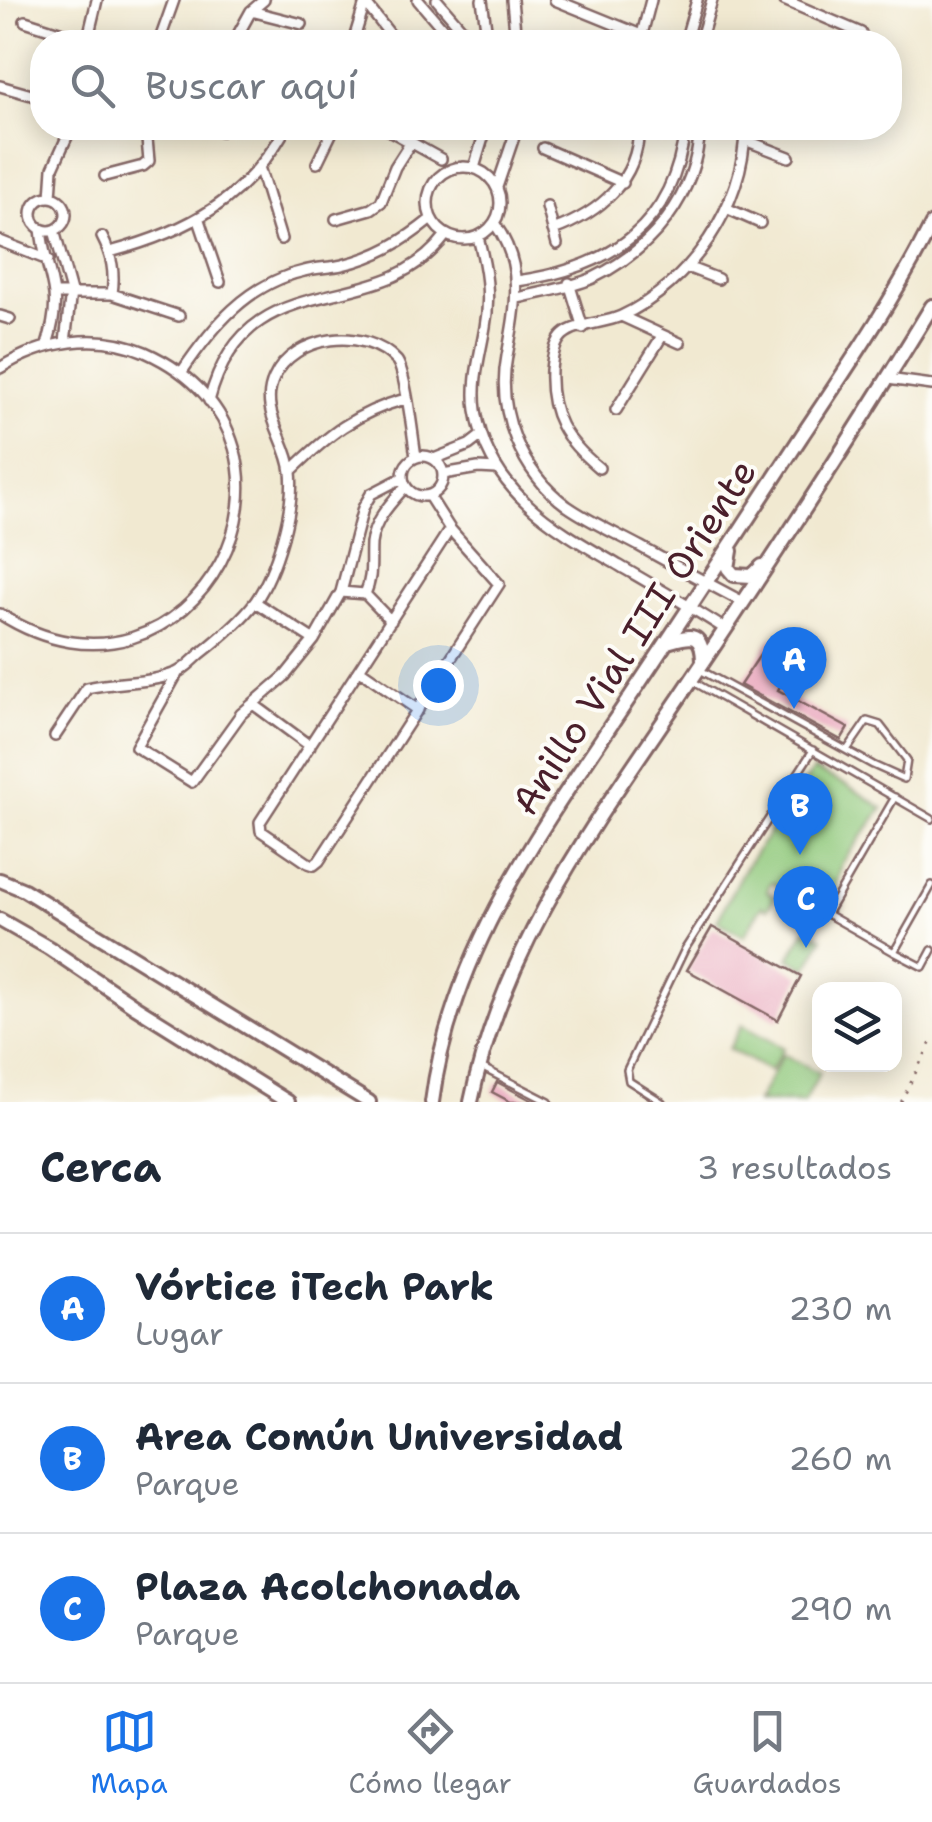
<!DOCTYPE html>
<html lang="es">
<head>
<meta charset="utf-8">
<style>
	body { margin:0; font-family:"Shantell Sans",sans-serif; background:#f6f6f7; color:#1f2937 }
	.controls { position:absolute; right:30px; bottom:30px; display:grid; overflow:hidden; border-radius:20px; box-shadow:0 5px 25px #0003 }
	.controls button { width:90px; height:90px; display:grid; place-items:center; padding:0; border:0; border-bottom:2px solid #e0e1e3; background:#fff; color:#1f2937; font:50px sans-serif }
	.you { position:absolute; left:438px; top:685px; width:35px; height:35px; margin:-25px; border:8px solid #fff; border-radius:50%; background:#1a73e8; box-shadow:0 0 0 15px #1a73e833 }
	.badge { display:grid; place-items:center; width:65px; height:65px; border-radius:50%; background:#1a73e8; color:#fff; font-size:32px; font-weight:700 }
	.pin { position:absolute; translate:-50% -82px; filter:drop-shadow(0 2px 5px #0008) }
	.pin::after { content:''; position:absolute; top:52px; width:35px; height:30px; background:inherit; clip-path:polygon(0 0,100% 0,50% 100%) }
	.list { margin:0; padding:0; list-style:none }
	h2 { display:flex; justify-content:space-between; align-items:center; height:130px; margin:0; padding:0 40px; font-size:42px }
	h2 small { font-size:32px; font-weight:400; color:#747a83 }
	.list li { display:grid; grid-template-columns:65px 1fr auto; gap:30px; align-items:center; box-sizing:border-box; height:150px; padding:0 40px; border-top:2px solid #e0e1e3 }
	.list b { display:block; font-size:38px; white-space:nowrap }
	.list p { margin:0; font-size:32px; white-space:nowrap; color:#747a83 }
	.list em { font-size:32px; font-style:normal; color:#747a83 }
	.icon { flex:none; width:55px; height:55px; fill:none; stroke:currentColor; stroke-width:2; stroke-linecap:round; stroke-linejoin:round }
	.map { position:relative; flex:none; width:932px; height:1102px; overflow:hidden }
	.search { position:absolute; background:#fff; box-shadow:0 5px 25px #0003; left:30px; right:30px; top:30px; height:110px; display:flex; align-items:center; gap:25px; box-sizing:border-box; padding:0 35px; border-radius:40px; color:#747a83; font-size:38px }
	.sheet { height:580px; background:#fff }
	nav { display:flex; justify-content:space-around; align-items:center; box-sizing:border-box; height:140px; border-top:2px solid #e0e1e3; background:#fff; font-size:28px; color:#747a83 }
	nav a { display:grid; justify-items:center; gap:5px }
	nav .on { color:#1a73e8 }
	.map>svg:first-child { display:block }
	.green { fill:#91c97d; stroke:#6e7454; stroke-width:2.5 }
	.building { fill:#e8a1b9 }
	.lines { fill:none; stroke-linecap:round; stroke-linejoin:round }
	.lane-casing { stroke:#846665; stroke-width:10 }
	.street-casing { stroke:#846665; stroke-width:14 }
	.secondary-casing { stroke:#846665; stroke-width:18 }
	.path { stroke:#846665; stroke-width:2.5; stroke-dasharray:2.5 8; stroke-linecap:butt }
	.lane { stroke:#fff; stroke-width:5 }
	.street { stroke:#fff; stroke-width:9 }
	.secondary { stroke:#fff; stroke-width:12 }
	.labels { text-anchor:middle; stroke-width:8; stroke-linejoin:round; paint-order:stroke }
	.street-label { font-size:38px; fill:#4a1f2b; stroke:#fdfcf7 }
</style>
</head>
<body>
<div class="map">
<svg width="932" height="1102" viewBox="0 0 932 1102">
	<rect width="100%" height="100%" fill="#fdfcf7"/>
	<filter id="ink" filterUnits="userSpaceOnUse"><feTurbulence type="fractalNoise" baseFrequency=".01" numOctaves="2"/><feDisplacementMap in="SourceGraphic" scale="20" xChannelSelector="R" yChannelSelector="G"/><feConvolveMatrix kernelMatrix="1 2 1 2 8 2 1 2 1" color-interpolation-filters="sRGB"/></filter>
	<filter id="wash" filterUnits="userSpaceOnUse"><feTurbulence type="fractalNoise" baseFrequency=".0048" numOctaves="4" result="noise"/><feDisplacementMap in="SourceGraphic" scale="40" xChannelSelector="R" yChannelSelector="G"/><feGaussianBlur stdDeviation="2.25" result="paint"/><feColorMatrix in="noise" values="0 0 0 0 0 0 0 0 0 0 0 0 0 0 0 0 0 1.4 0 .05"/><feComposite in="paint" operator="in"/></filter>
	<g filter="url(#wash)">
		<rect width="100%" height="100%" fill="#f1e9d1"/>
		<path class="green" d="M813 770 847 785 883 808 842 863 835 891 822 912 771 882 767 891 775 897 767 909 762 906 744 936 717 921 742 872Z
			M806 929 823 938 807 968 789 958Z
			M742 1025 784 1048 770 1071 729 1049Z
			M783 1054 820 1073 804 1102H757Z"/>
		<g id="blocks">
			<path class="building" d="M772 637 798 653 778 690 848 728 841 740 740 685Z
				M712 927 801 976 778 1020 687 970Z
				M497 1082 535 1102H511L492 1092Z"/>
		</g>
	</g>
	<g filter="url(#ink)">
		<use href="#blocks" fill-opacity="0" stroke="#846665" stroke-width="2.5"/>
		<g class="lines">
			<g class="lane-casing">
				<path id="lane" d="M702 671 873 765 904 779 907 760 880 725 867 721 847 750
					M692 681 932 819
					M895 797 827 914 894 952 932 885
					M894 952 923 967 932 950
					M481 1067 549 1102
					M662 1102 629 1081 627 1070 685 949 813 750"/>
			</g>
			<g class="street-casing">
				<path id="street" d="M363 0 396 42
					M418 0 454 42
					M437 0 473 42
					M482 0 488 42
					M512 0 516 42
					M555 0 641 35
					M784 0 861 33
					M251 11 302 24
					M25 21 87 41
					M235 40 251 11 264 0
					M87 42 97 0
					M159 42 174 0
					M353 42 365 3
					M640 42 651 0
					M685 42 697 0
					M700 42 712 0
					M0 86 42 98
					M220 128 221 131
					M385 128 441 159
					M745 140 789 157
					M543 148 623 183
					M317 163 334 128
					M428 203a36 36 0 1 1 72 0a36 36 0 1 1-72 0Z
					M474 168 486 128
					M260 170 281 239
					M105 176 143 166 149 161 146 128
					M497 187 517 128
					M51 197 53 168 71 128
					M32 214a17 17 0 1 1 34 0a17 17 0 1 1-34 0Z
					M547 206 557 244
					M726 208 760 223
					M336 219 371 209 381 202 395 167 411 142
					M199 220 220 282
					M495 224C525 266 516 308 507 356 496 412 521 472 567 506 590 522 617 534 641 547 675 566 709 584 743 602
					M41 229C46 281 65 288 47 345
					M54 230 71 292 65 342
					M553 230C600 213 638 180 639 128
					M102 237C112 256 115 272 112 294
					M478 237C486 267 491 296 485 327 480 356 472 381 476 410 488 492 556 529 620 566 656 587 691 607 725 629
					M0 241 48 260
					M110 252C189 231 245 200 286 128
					M687 267 718 279
					M517 281C611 268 674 226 685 128
					M569 283 583 328
					M56 294H112L179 316
					M518 298C542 292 570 288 593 278 653 249 696 196 700 128
					M0 316 10 319
					M621 316 680 343
					M0 368C43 341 97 331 145 352 346 442 193 737 0 614
					M181 373C212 327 247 284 304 271 316 267 330 268 342 265 377 257 404 241 431 219
					M888 379 932 385
					M209 401C247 256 376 328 446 235
					M616 410 662 336
					M403 476a20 20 0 1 1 40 0a20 20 0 1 1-40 0Z
					M434 459 469 445 482 435
					M599 468C565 440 549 415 551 370 552 359 554 343 563 335 576 323 604 324 621 316 690 285 745 204 745 128
					M291 471C328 435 355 413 405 399
					M443 474 478 468 497 469
					M429 496 450 529 499 584 319 861 314 865 308 863 261 831 260 822 450 529
					M341 592 365 594 391 621
					M365 594C373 577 370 562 371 544 374 520 390 504 405 487
					M255 602 314 640
					M360 670 418 710
					M178 672 136 747 192 782 241 714 285 676 314 640 341 592 363 508 371 494 402 478
					M253 704 310 746
					M55 736 87 688C115 681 149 684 176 673 185 669 193 660 200 654 219 639 241 621 255 602 276 572 295 508 291 472 288 440 258 411 274 378 293 335 365 325 397 361 406 373 413 438 416 457"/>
			</g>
			<g class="secondary-casing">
				<path id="secondary" d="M731 551 728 568 734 575 752 576 762 566
					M667 642C689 636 702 630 703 660
					M0 880 24 890 369 1102
					M0 920 49 948 136 1007 288 1102
					M432 1102C451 951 543 826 626 703 685 615 743 526 801 437 847 368 895 298 932 224
					M471 1102C504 939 604 811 694 676 776 554 856 431 932 306"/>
			</g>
			<path class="path" d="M901 1102 932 1040"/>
			<use href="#lane" class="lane"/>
			<use href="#street" class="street"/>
			<use href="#secondary" class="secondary"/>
		</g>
	</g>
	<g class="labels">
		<g class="street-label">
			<text transform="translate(634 637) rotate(-57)" y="13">Anillo Vial III Oriente</text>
		</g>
	</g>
</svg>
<div class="controls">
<button><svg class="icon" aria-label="layers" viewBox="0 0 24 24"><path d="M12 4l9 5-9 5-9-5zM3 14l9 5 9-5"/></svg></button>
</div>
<div class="you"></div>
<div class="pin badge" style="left:794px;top:709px">A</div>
<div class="pin badge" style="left:800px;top:855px">B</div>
<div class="pin badge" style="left:806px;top:948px">C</div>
<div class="search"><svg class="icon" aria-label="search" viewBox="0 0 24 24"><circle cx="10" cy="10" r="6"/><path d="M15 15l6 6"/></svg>Buscar aquí</div>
</div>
<section class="sheet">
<h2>Cerca<small>3 resultados</small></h2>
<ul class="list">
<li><span class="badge">A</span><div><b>Vórtice iTech Park</b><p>Lugar</p></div><em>230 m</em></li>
<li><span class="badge">B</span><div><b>Area Común Universidad</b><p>Parque</p></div><em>260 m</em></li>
<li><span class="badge">C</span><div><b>Plaza Acolchonada</b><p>Parque</p></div><em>290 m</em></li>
</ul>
</section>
<nav>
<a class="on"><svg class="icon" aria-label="map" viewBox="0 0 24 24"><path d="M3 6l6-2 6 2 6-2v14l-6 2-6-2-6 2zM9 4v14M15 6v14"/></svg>Mapa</a>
<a><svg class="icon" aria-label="directions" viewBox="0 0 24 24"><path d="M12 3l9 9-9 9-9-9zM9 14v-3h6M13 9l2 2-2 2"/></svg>Cómo llegar</a>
<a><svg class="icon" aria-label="saved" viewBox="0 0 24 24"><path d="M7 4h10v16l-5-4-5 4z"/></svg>Guardados</a>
</nav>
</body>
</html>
